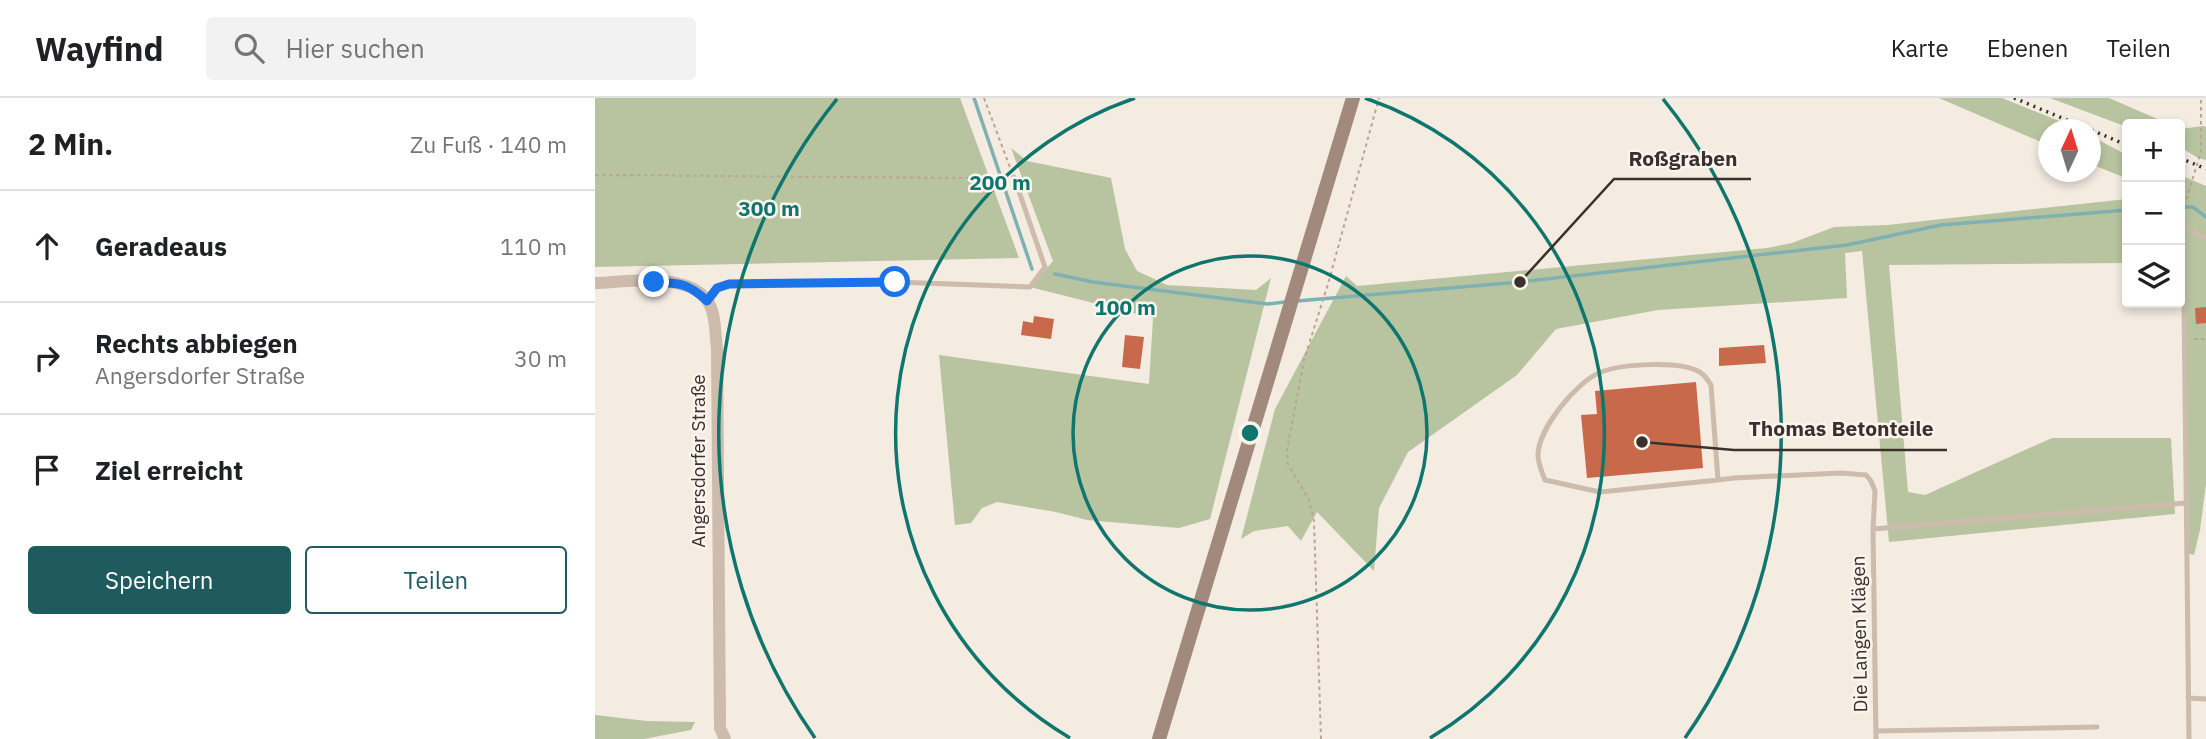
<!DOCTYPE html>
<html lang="de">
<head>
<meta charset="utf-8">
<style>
	body { margin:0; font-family:"IBM Plex Sans",sans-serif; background:#f2f2f2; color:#202124 }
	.controls { position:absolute; right:21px; top:21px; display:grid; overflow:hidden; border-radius:7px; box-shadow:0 4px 10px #0003 }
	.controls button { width:63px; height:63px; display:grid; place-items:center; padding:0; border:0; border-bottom:2px solid #e0e0e0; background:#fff; color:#202124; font:35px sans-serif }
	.compass { position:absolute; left:1443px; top:21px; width:63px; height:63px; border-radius:50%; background:#fff; box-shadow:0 4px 10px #0003; rotate:4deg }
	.stop { position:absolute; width:21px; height:21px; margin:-16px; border:5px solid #1a73e8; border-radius:50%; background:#fff }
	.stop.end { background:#1a73e8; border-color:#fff; box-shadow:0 2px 7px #0008 }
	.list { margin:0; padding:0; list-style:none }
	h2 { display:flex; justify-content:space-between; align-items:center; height:91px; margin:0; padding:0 28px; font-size:30px }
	h2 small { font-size:23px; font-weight:400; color:#757577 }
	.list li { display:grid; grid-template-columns:46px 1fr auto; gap:21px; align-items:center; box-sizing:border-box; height:112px; padding:0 28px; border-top:2px solid #e0e0e0 }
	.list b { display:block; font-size:26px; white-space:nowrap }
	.list p { margin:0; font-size:23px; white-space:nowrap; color:#757577 }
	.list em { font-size:23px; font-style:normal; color:#757577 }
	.actions { display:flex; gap:14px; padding:21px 28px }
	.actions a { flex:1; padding:16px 0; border:2px solid #1f5a5e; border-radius:7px; text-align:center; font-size:24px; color:#1f5a5e }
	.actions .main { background:#1f5a5e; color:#fff }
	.icon { flex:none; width:38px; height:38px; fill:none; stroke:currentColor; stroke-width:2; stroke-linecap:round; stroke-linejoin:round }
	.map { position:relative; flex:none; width:1611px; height:641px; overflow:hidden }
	header { display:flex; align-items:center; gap:42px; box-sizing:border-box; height:98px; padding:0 35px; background:#fff; border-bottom:2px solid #e0e0e0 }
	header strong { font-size:33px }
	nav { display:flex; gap:38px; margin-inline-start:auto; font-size:24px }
	.search { width:490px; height:63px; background:#f2f2f2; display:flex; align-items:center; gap:18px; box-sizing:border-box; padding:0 24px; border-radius:7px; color:#757577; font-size:26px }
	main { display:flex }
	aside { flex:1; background:#fff }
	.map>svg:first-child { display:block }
	.green { fill:#b8c4a0 }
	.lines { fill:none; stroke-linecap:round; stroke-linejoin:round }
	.stream { stroke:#7fb0b2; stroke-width:3.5 }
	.building { fill:#c8694b }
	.path { stroke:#b9a596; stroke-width:2; stroke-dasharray:3.5 3.5; stroke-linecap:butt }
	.service { stroke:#cdbbac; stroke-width:5 }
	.tertiary { stroke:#cdbbac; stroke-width:12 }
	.secondary { stroke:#a18a7d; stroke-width:14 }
	.rail { stroke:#3b302b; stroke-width:3.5; stroke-dasharray:2 5; stroke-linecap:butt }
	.route { stroke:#1a73e8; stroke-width:9 }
	.ring { fill:none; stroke:#0f766e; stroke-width:3.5 }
	.labels { text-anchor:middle; stroke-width:5; stroke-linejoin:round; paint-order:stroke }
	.street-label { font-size:19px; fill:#3b302b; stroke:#fbf5ee }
	.centre { fill:#0f766e; stroke:#fbf5ee; stroke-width:3.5 }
	.ring-label { font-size:21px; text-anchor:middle; font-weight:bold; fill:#0f766e; stroke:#fbf5ee; stroke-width:5; stroke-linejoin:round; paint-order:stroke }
	.leader { fill:none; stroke:#3b302b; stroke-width:2.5 }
	.callout-dot { fill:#3b302b; stroke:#fbf5ee; stroke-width:2.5 }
	.callout-label { font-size:21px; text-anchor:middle; font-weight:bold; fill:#3b302b; stroke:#fbf5ee; stroke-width:5; stroke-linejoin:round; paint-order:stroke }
</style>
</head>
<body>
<header>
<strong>Wayfind</strong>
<div class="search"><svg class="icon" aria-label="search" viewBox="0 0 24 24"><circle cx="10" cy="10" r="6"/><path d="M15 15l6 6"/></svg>Hier suchen</div>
<nav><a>Karte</a><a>Ebenen</a><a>Teilen</a></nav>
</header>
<main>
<aside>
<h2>2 Min.<small>Zu Fuß · 140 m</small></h2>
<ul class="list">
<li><svg class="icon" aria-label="ahead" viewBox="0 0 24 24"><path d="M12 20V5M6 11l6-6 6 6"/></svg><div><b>Geradeaus</b></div><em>110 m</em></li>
<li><svg class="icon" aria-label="right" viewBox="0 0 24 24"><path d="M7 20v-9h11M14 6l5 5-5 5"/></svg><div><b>Rechts abbiegen</b><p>Angersdorfer Straße</p></div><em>30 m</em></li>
<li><svg class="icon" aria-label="arrive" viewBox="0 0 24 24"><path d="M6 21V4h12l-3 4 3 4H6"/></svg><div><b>Ziel erreicht</b></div></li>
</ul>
<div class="actions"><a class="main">Speichern</a><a>Teilen</a></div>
</aside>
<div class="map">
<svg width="1611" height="641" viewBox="0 0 1611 641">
	<rect width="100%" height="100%" fill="#f4ebe1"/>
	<path class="green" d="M0 0H365L424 160 0 169Z
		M1344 0H1407L1484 31 1454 32 1453 47Z
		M1455 0H1514L1574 26H1532V29Z
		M1608 28 1611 29V62L1603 60 1585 49V31Z
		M1496 38 1532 57V85L1528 79 1496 66Z
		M416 50 432 63 516 80 530 151 542 173 572 187 661 192 676 180 615 421 584 430 492 422 461 414 402 404 387 410 376 425 360 427 344 257 554 286 558 220 435 189 458 163Z
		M1585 77 1611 88V386L1605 432 1599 457 1591 455Z
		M1532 101V165L1294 167 1313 394 1330 397 1457 340H1576L1580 416 1294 444 1267 153 1250 155 1252 200 1063 212 961 231 922 277 813 354 784 410 779 473 722 414 706 443 693 428 659 433 646 441 680 311 751 178 762 188 1172 150 1197 145 1239 129 1292 127Z
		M0 617 52 623 100 624 96 632 49 641H0Z"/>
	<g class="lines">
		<path class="stream" d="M379 0 437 171
			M1585 109H1598L1611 119
			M460 176 498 184 672 206 690 204
			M702 203 925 184 1252 147 1346 127 1532 112"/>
	</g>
	<path class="building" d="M1611 209V225L1601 226 1600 210Z
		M439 218 459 221 456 241 426 237 428 223 438 225Z
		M530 237 549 239 545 271 527 269Z
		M1169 247 1171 265 1124 268V250Z
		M1101 284 1108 370 992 380 986 317 1002 316 1000 293Z"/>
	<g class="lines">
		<path class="path" d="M389 0 416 72
			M0 77 373 80
			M1589 108 1606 54V0
			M1599 241H1611
			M726 641 719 423 714 402 693 366 692 352 709 262 733 186 784 0"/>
		<path class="service" d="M1588 116 1594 641
			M1588 128 1611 141
			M112 203 122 190 134 186 300 184 435 189 450 169 419 79
			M1123 382 1116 287C1113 283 1110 277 1106 275 1087 262 1027 266 1006 274 982 283 943 331 943 357 943 366 947 374 950 382L1005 394 1123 382 1139 380 1246 375 1271 377 1276 383 1280 393 1278 431 1281 641
			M1278 431 1591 405
			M1593 600 1611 601
			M1281 633 1502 629"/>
		<path class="tertiary" d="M0 185C32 184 91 174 112 202 121 215 120 235 122 251L125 630 130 641"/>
		<path class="secondary" d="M564 641 758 0"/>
		<path class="rail" d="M1419 0 1532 47
			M1585 60 1611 71"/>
	</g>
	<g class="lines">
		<path class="route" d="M59 184C84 185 93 185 112 203L122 190 134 186 300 184"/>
	</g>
	<g class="ring">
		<circle cx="655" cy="335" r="177"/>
		<path d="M475 640A354 354 0 0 1 540 0M770 0A354 354 0 0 1 835 640"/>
		<path d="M220 640A531 531 0 0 1 242 1M1068 1A531 531 0 0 1 1090 640"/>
	</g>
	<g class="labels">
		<g class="street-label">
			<text transform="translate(103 363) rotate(-90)" y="7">Angersdorfer Straße</text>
			<text transform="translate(1264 536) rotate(-91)" y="7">Die Langen Klägen</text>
		</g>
	</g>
	<circle cx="655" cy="335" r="10" class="centre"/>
	<g class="ring-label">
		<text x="405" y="92">200 m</text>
		<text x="174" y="118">300 m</text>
		<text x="530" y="217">100 m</text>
	</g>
	<path class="leader" d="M925 184L1019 81H1156M1047 344L1139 352H1352"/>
	<g class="callout-dot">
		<circle cx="925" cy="184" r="7"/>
		<circle cx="1047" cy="344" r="7"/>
	</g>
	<g class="callout-label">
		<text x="1088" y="68">Roßgraben</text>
		<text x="1246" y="338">Thomas Betonteile</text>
	</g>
</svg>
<div class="controls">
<button>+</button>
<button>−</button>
<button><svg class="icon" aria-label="layers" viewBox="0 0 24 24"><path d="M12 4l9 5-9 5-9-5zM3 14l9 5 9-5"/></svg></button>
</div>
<svg class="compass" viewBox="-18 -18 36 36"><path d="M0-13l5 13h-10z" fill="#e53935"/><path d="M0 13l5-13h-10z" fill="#757577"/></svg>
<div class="stop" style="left:300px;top:184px"></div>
<div class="stop end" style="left:59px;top:184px"></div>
</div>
</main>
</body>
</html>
